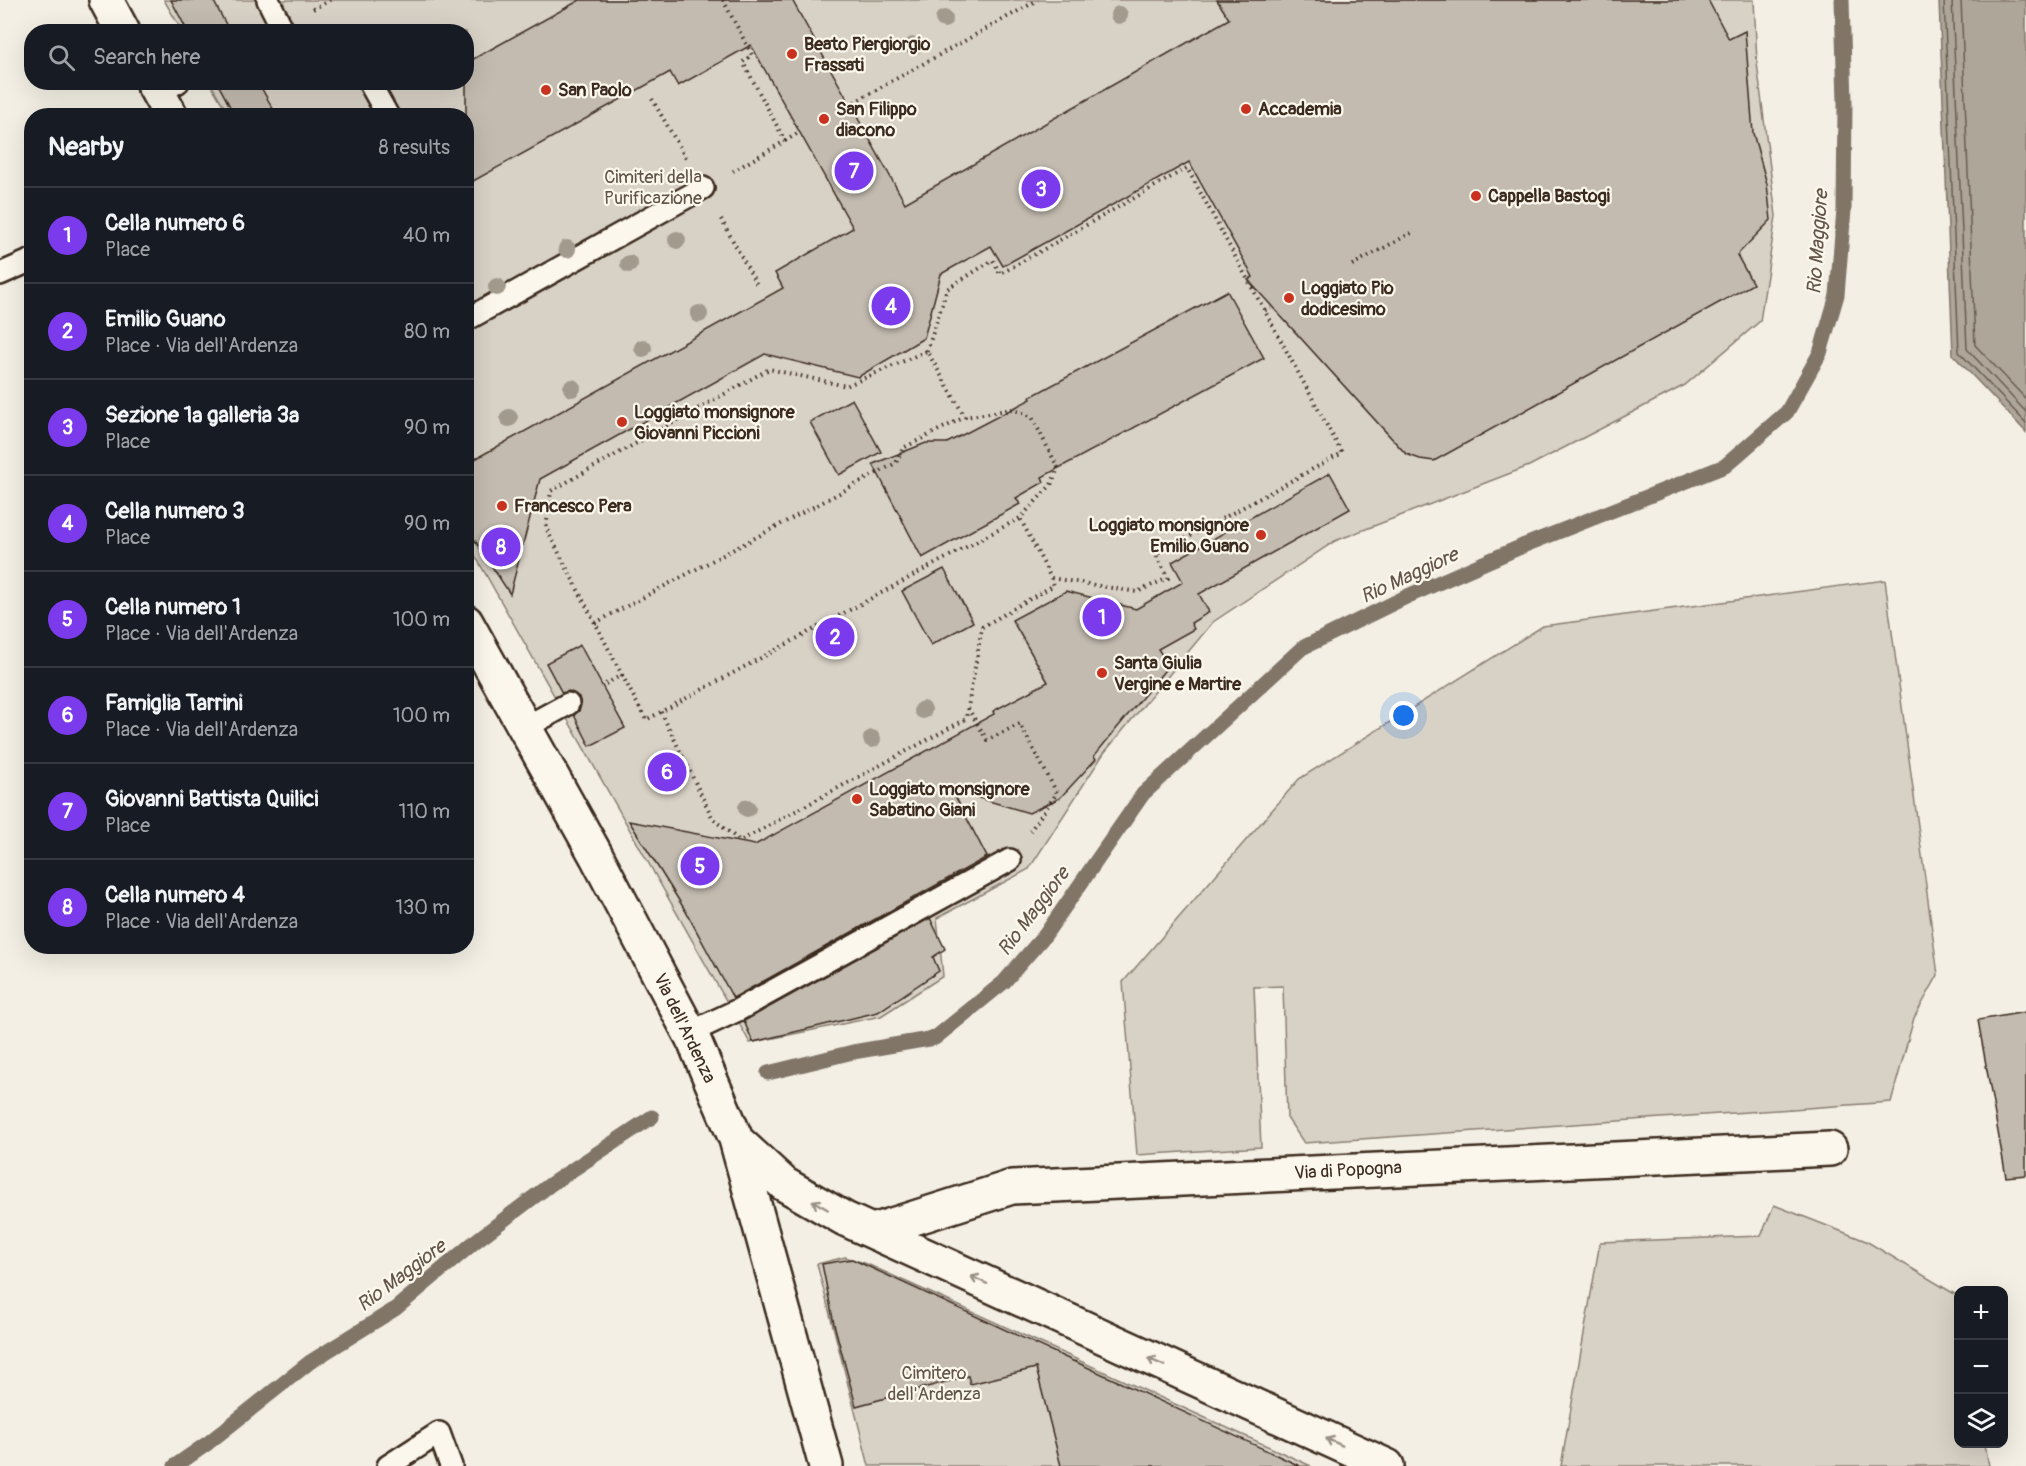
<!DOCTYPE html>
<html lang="en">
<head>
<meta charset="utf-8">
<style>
	body { margin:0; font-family:Pangolin,sans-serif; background:#242831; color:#f1f3f6 }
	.controls { position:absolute; right:18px; bottom:18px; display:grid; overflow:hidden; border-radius:12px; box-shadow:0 6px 24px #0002 }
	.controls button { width:54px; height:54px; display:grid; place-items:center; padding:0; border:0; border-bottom:2px solid #363941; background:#171b24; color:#f1f3f6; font:30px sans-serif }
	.you { position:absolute; left:1404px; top:716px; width:21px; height:21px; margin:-15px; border:4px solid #fff; border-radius:50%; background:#1a73e8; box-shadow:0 0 0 9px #1a73e833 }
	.badge { display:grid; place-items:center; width:39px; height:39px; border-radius:50%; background:#7c3aed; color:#fff; font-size:20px; font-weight:700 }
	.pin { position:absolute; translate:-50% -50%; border:3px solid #fff; box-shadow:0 2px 6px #0006 }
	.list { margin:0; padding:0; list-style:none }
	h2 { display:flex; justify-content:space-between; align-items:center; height:78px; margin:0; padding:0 24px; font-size:26px }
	h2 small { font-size:20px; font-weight:400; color:#9ea1a6 }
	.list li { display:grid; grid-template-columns:39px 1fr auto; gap:18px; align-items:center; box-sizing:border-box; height:96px; padding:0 24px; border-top:2px solid #363941 }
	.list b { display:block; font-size:22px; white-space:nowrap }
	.list p { margin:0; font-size:20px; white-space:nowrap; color:#9ea1a6 }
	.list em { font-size:20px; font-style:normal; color:#9ea1a6 }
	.icon { flex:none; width:33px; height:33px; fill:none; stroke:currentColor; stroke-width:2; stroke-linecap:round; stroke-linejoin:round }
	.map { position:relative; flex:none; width:2026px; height:1466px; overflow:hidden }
	.search { position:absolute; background:#171b24; box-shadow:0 6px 24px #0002; left:24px; top:24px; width:450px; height:66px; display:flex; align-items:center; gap:15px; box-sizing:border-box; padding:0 21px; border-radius:24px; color:#9ea1a6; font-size:22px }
	.panel { position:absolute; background:#171b24; box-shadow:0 6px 24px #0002; left:24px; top:108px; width:450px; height:846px; border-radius:24px }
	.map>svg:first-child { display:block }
	.green { fill:#d8d1c6; stroke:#8a7e72; stroke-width:1.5 }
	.water { fill:#afa69a; stroke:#817468; stroke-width:1.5 }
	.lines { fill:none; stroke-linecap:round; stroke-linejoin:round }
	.shore { stroke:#695c50; stroke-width:1.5 }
	.stream { stroke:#817468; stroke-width:15 }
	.building { fill:#c3bbb0; stroke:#3b2a1e; stroke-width:1.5 }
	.service-casing { stroke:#3b2a1e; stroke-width:26 }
	.minor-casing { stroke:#3b2a1e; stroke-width:38 }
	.secondary-casing { stroke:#3b2a1e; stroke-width:38 }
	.path { stroke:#3b2a1e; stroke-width:4; stroke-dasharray:1.5 4.5; stroke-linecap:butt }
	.service { stroke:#fbf7ec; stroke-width:21 }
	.minor { stroke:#fbf7ec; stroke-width:33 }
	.secondary { stroke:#fbf7ec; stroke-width:33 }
	.tree { fill:#a39a8e }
	.oneway { stroke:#9b9085 }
	.poi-dot { fill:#c8321e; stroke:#fbf7ec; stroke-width:2 }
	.labels { text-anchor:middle; stroke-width:4.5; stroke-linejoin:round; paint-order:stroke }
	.poi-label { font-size:18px; font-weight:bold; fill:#3b2a1e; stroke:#fbf7ec; text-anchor:start }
	.park-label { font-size:18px; fill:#625448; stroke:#fbf7ec }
	.street-label { font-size:18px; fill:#3b2a1e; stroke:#fbf7ec }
	.water-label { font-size:20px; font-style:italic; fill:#645549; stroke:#fbf7ec }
</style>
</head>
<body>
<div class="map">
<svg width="2026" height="1466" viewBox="0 0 2026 1466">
	<rect width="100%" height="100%" fill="#f3efe4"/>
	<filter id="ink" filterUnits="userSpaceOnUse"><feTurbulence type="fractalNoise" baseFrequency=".0167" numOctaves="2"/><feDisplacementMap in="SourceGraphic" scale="12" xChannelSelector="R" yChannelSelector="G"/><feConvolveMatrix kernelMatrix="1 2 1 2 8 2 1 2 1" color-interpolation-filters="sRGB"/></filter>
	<g filter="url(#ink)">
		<path class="green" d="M164 0H1754L1757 63 1776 216 1760 321 1685 385 1529 466 1335 541 1213 622 1104 753 1029 869 937 918 943 976 881 1016 750 1043 467 541 466 116 229 115 210 83 466 82V32L182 31Z
			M1885 580 1938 975 1914 1018 1891 1102 1304 1143 1287 1118 1283 986 1254 987 1261 1147 1137 1155 1123 982 1299 779 1543 626Z
			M1774 1205 1866 1241 1958 1296V1444H1985L1989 1466H1561L1600 1242 1761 1236Z
			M845 1257 867 1264 1311 1466H869L817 1264Z"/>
		<path class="water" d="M1939 0H2026V432L1953 355Z"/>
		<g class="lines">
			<path class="shore" d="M1944 0 1959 352 2026 423
				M1952 0 1967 349 2026 412
				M1961 0 1975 345 2026 399"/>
			<path class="stream" d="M768 1073 853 1052 935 1038 1004 982 1045 935 1143 794 1302 648 1408 596 1525 545 1725 466 1787 412 1820 353 1837 295 1844 210 1845 102 1842 0
				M175 1466 208 1443 310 1362 395 1309 477 1240 551 1184 652 1117"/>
		</g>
		<path class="building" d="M171 0H213L230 32H188Z
			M580 0H792L905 203 1229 19 1217 0H1708L1729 39 1745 31 1753 133 1767 184 1771 220 1737 255 1753 284 1434 461 1420 459 1406 454 1248 280 1253 277 1189 162 1003 266 991 246 941 274 924 338 858 377 765 354 540 479 510 594 466 527V464L783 288 775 273 853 228 751 45 678 86 670 72 466 185V63Z
			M217 82H258L277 116H235Z
			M1227 291 1264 358 1042 477 1044 482 1016 498 1020 504 922 558 873 464 926 443H947L1031 399 1030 397Z
			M852 399 881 452 839 475 810 422Z
			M1330 473 1350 509 1199 594 1209 612 1191 623 1194 629 1158 649 1169 665 1094 756 1096 759 1060 798 1029 813 952 790 987 857 733 998 685 910 629 821 755 845 994 714 993 711 1048 682 1012 620 1066 591 1136 609 1183 582 1172 562Z
			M944 569 973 622 931 645 902 591Z
			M580 645 625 728 590 746 574 715 579 711 581 705 579 697 569 691 562 693 546 663Z
			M930 918 945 949 933 957 939 971 878 1012 753 1042 744 1021Z
			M2026 1012V1175L2006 1177 1978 1020Z
			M852 1259 1075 1362 1074 1361 1300 1466H1061L1036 1368 970 1384 968 1376 856 1406 834 1324 822 1264Z"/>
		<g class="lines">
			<g class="service-casing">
				<path id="service" d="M268 0 284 32
					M369 82 388 116
					M158 93 178 82
					M0 274 32 260
					M466 320 703 188
					M526 727 568 704
					M689 1033 738 1010 1010 860
					M388 1466 439 1433 451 1466"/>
			</g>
			<g class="minor-casing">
				<path id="minor" d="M873 1231 1012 1187 1830 1149"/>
			</g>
			<g class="secondary-casing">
				<path id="secondary" d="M106 0 123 32
					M152 82 171 116
					M466 622 597 857 695 1043 736 1139 826 1466
					M737 1141 784 1184 845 1219 1387 1466"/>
			</g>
			<path class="path" d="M723 0 752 55 743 62 785 141 733 171
				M313 9 330 0
				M652 99 686 158
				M849 105 1038 0
				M785 141 800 132
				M721 219 757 285
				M1352 265 1415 231
				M1265 310 1271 308
				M927 351 947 289 993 260 1000 274 1187 168 1342 453 1156 555 1168 578 1137 592 1051 578 1020 518
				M595 623 896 463 903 448 965 417 927 351 846 386 769 369 551 491 546 528 622 675 602 686
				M622 675 646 720 1020 518 1051 485 1058 468 1032 417 1013 409 965 417
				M968 708 987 740 1020 724 1057 793 1030 831
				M661 712 713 819 740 841 966 719 982 627 1054 585 1051 578"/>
			<use href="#service" class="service"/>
			<use href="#minor" class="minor"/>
			<use href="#secondary" class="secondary"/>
		</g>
		<g class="tree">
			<circle cx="1119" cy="15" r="9"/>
			<circle cx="944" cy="19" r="9"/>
			<circle cx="913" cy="46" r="9"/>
			<circle cx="677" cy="240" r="9"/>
			<circle cx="567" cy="249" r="9"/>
			<circle cx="629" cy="264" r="9"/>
			<circle cx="497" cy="287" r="9"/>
			<circle cx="699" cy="314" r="9"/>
			<circle cx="643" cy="348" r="9"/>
			<circle cx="572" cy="388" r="9"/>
			<circle cx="509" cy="418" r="9"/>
			<circle cx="824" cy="645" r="9"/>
			<circle cx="923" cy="710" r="9"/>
			<circle cx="872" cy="739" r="9"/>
			<circle cx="747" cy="808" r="9"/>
		</g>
		<defs><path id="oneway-shaft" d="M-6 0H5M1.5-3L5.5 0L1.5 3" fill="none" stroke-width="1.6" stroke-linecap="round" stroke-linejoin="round" transform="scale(1.5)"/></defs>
		<g class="oneway">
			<use href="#oneway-shaft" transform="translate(820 1205) rotate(-150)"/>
			<use href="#oneway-shaft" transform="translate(979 1280) rotate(-155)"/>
			<use href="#oneway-shaft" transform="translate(1156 1362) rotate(-156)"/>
			<use href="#oneway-shaft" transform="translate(1334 1442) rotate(-156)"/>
		</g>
	</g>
	<g class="poi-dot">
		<circle cx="792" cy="54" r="6"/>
		<circle cx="546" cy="90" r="6"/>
		<circle cx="1246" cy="109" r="6"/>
		<circle cx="824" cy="119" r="6"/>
		<circle cx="1476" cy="196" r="6"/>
		<circle cx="1289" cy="298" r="6"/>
		<circle cx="622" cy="422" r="6"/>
		<circle cx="502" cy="506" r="6"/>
		<circle cx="1261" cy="535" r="6"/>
		<circle cx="1102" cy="673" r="6"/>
		<circle cx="857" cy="799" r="6"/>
	</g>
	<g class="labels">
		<g class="poi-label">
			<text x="804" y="50">Beato Piergiorgio<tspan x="804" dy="21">Frassati</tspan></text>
			<text x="558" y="96">San Paolo</text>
			<text x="836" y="115">San Filippo<tspan x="836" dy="21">diacono</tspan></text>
			<text x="1258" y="115">Accademia</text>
			<text x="1488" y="202">Cappella Bastogi</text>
			<text x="1301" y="294">Loggiato Pio<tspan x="1301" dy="21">dodicesimo</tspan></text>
			<text x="634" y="418">Loggiato monsignore<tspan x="634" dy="21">Giovanni Piccioni</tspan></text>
			<text x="514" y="512">Francesco Pera</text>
			<text x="1249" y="531" text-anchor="end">Loggiato monsignore<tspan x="1249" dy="21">Emilio Guano</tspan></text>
			<text x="1114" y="669">Santa Giulia<tspan x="1114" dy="21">Vergine e Martire</tspan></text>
			<text x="869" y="795">Loggiato monsignore<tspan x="869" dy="21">Sabatino Giani</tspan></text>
		</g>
		<g class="park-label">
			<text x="653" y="183">Cimiteri della<tspan x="653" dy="21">Purificazione</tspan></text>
			<text x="934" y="1379">Cimitero<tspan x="934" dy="21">dell'Ardenza</tspan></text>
		</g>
		<g class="street-label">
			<text transform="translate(685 1028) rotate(64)" y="6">Via dell'Ardenza</text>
			<text transform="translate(1348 1170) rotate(-3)" y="6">Via di Popogna</text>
		</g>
		<g class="water-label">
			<text transform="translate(1817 242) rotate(-86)" y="7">Rio Maggiore</text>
			<text transform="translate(1409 575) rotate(-25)" y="7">Rio Maggiore</text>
			<text transform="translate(1033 911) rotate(-53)" y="7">Rio Maggiore</text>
			<text transform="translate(401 1275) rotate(-37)" y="7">Rio Maggiore</text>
		</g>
	</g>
</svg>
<div class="controls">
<button>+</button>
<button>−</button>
<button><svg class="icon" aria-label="layers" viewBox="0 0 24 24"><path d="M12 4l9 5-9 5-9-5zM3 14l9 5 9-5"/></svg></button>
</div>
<div class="you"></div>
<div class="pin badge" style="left:1102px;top:617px">1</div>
<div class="pin badge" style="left:835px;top:637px">2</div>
<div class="pin badge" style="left:1041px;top:189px">3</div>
<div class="pin badge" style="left:891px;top:306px">4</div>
<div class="pin badge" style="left:700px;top:866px">5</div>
<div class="pin badge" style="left:667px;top:772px">6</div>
<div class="pin badge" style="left:854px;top:171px">7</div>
<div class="pin badge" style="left:501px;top:547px">8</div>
<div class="search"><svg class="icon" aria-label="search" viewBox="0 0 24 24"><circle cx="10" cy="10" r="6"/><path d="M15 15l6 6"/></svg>Search here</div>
<section class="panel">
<h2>Nearby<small>8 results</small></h2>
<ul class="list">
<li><span class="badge">1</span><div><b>Cella numero 6</b><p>Place</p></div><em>40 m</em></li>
<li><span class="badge">2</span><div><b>Emilio Guano</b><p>Place · Via dell'Ardenza</p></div><em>80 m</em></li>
<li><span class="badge">3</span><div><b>Sezione 1ª galleria 3ª</b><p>Place</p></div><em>90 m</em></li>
<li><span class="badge">4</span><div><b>Cella numero 3</b><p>Place</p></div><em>90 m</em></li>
<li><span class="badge">5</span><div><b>Cella numero 1</b><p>Place · Via dell'Ardenza</p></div><em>100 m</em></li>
<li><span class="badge">6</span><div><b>Famiglia Tarrini</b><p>Place · Via dell'Ardenza</p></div><em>100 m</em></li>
<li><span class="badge">7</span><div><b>Giovanni Battista Quilici</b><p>Place</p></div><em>110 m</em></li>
<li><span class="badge">8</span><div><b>Cella numero 4</b><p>Place · Via dell'Ardenza</p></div><em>130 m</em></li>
</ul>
</section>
</div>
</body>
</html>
